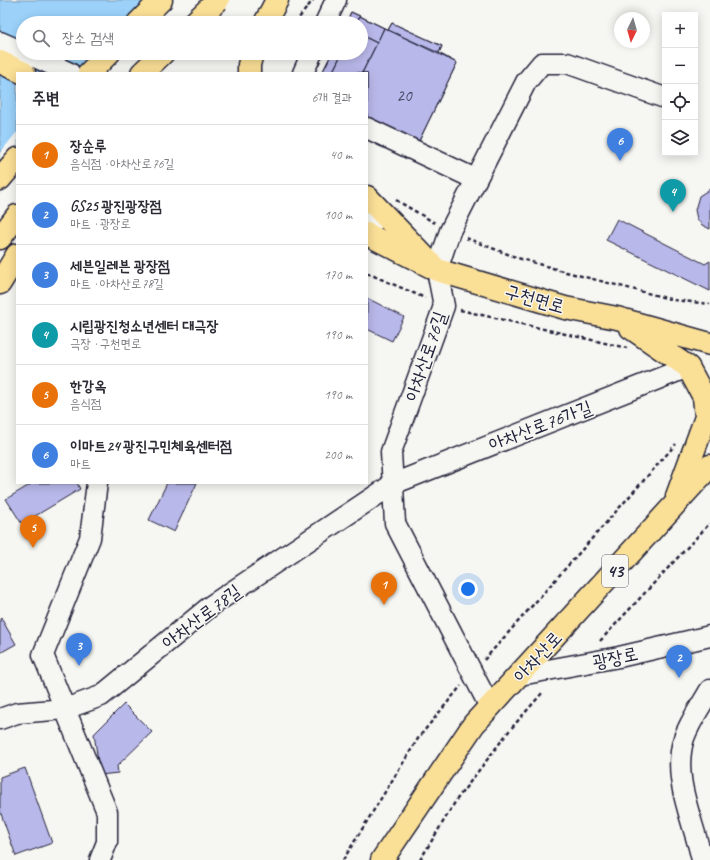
<!DOCTYPE html>
<html lang="ko">
<head>
<meta charset="utf-8">
<style>
	body { margin:0; font-family:Caveat,"Poor Story",sans-serif; background:#f7f7f7; color:#2b2b33 }
	.controls { position:absolute; right:12px; top:12px; display:grid; overflow:hidden; border-radius:0px; box-shadow:0 2px 10px #0003 }
	.controls button { width:36px; height:36px; display:grid; place-items:center; padding:0; border:0; border-bottom:1px solid #e1e1e2; background:#fff; color:#2b2b33; font:20px sans-serif }
	.compass { position:absolute; left:614px; top:12px; width:36px; height:36px; border-radius:50%; background:#fff; box-shadow:0 2px 10px #0003; rotate:185deg }
	.you { position:absolute; left:468px; top:589px; width:14px; height:14px; margin:-10px; border:3px solid #fff; border-radius:50%; background:#1a73e8; box-shadow:0 0 0 6px #1a73e833 }
	.badge { display:grid; place-items:center; width:26px; height:26px; border-radius:50%; background:#111827; color:#fff; font-size:13px; font-weight:700 }
	.pin { position:absolute; translate:-50% -33px; filter:drop-shadow(0 1px 2px #0008) }
	.pin::after { content:''; position:absolute; top:21px; width:14px; height:12px; background:inherit; clip-path:polygon(0 0,100% 0,50% 100%) }
	.list { margin:0; padding:0; list-style:none }
	h2 { display:flex; justify-content:space-between; align-items:center; height:52px; margin:0; padding:0 16px; font-size:17px }
	h2 small { font-size:13px; font-weight:400; color:#7c7c81 }
	.list li { display:grid; grid-template-columns:26px 1fr auto; gap:12px; align-items:center; box-sizing:border-box; height:60px; padding:0 16px; border-top:1px solid #e1e1e2 }
	.list b { display:block; font-size:15px; white-space:nowrap }
	.list p { margin:0; font-size:13px; white-space:nowrap; color:#7c7c81 }
	.list em { font-size:13px; font-style:normal; color:#7c7c81 }
	.icon { flex:none; width:22px; height:22px; fill:none; stroke:currentColor; stroke-width:2; stroke-linecap:round; stroke-linejoin:round }
	.map { position:relative; flex:none; width:710px; height:860px; overflow:hidden }
	.search { position:absolute; background:#fff; box-shadow:0 2px 10px #0003; left:16px; top:16px; width:352px; height:44px; display:flex; align-items:center; gap:10px; box-sizing:border-box; padding:0 14px; border-radius:22px; color:#7c7c81; font-size:15px }
	.panel { position:absolute; background:#fff; box-shadow:0 2px 10px #0003; left:16px; top:72px; width:352px; height:412px; border-radius:0px }
	.map>svg:first-child { display:block }
	.water { fill:#9cd2fa; stroke:#6b8cae }
	.pier { fill:#f6f6f2 }
	.building { fill:#b9b8ea; stroke:#22223b }
	.lines { fill:none; stroke-linecap:round; stroke-linejoin:round }
	.minor-casing { stroke:#22223b; stroke-width:23 }
	.major-casing { stroke:#22223b; stroke-width:25 }
	.highway-casing { stroke:#22223b; stroke-width:25 }
	.path { stroke:#22223b; stroke-width:2.5; stroke-dasharray:4 3; stroke-linecap:butt }
	.minor { stroke:#f6f6f2; stroke-width:20 }
	.major { stroke:#fadf96; stroke-width:22 }
	.highway { stroke:#fadf96; stroke-width:22 }
	.highway-bridge-casing { stroke:#22223b; stroke-width:25; stroke-linecap:butt }
	.highway-bridge { stroke:#fadf96; stroke-width:22 }
	.labels { text-anchor:middle; stroke-width:3; stroke-linejoin:round; paint-order:stroke }
	.number-label { font-size:17px; fill:#484867 }
	.shield { fill:#f6f6f2; stroke:#626272; stroke-width:1 }
	.shield-label { font-size:18px; font-weight:bold; fill:#22223b }
	.street-label { font-size:19px; fill:#22223b; stroke:#f6f6f2 }
</style>
</head>
<body>
<div class="map">
<svg width="710" height="860" viewBox="0 0 710 860">
	<rect width="100%" height="100%" fill="#f6f6f2"/>
	<filter id="ink" filterUnits="userSpaceOnUse"><feTurbulence type="fractalNoise" baseFrequency=".025" numOctaves="2"/><feDisplacementMap in="SourceGraphic" scale="8" xChannelSelector="R" yChannelSelector="G"/><feConvolveMatrix kernelMatrix="1 2 1 2 8 2 1 2 1" color-interpolation-filters="sRGB"/></filter>
	<g filter="url(#ink)">
		<path class="water" d="M0 0H151L131 23H23V53H104L86 73H17V154L0 194Z"/>
		<path class="pier" d="M17 132V158L0 196V153Z"/>
		<path class="building" d="M351 12 360 16 356 23H346Z
			M351 12 457 63 419 141 367 117V73H322L332 53H361V23H346Z
			M360 16 384 28 377 43 362 73H332L342 53H361V23H356Z
			M392 23 442 46 439 53 457 63 419 141 367 117V73H322L332 53H361V35L377 43 384 28 388 30Z
			M392 23 442 46 439 53 388 30Z
			M361 35 377 43 362 73H332L342 53H361Z
			M710 189V229L702 225 697 219 695 210 699 196Z
			M617 219 705 264 710 261V291L606 240Z
			M367 298 404 317 392 341 367 329Z
			M33 483H77L80 489 22 524 6 499Z
			M167 483H197L174 532 149 520Z
			M1 618 16 644 0 653V619Z
			M124 704 152 732 117 766 118 773 100 775 94 734Z
			M25 768 52 843 16 856 0 811V777Z"/>
		<g class="lines">
			<g class="minor-casing">
				<path id="minor" d="M325 23 336 0
					M0 42 23 52
					M26 53 70 73
					M303 73 312 53
					M367 128 475 179
					M367 216 374 221
					M97 483 90 538 43 655 107 812V842L100 860
					M520 675 619 657 710 636
					M490 707 395 523 391 452 444 306 437 270 450 231 526 82 542 63H567L665 98
					M0 719 17 713 65 709 101 696 212 605 393 484 688 367
					M702 860C694 821 671 779 684 738 690 721 701 706 710 690"/>
			</g>
			<g class="major-casing">
				<path id="major" d="M0 62 24 73
					M367 234 437 270 565 308 617 318 710 344
					M631 328 688 367 704 397 706 417 677 496
					M382 860 474 724 710 466"/>
			</g>
			<g class="highway-casing">
				<path id="highway" d="M138 23 161 0
					M265 23 277 0
					M89 73 109 53
					M142 73 163 53
					M249 73V65L252 53
					M0 179 17 159
					M367 197 437 270
					M0 238 17 216
					M0 283 17 255"/>
			</g>
			<path class="path" d="M295 23 313 0
				M396 200 435 223
				M466 238 518 258 566 272 674 300 710 304
				M367 273 425 298
				M460 310 627 348
				M600 641 710 523
				M484 660 676 444
				M343 860 419 737 461 686
				M420 860 457 799 509 731 543 692"/>
			<use href="#minor" class="minor"/>
			<use href="#major" class="major"/>
			<use href="#highway" class="highway"/>
			<g class="highway-bridge-casing">
				<path id="highway-bridge" d="M194 23 218 0"/>
			</g>
			<use href="#highway-bridge" class="highway-bridge"/>
		</g>
	</g>
	<g class="labels">
		<g class="number-label">
			<text x="404" y="101">20</text>
		</g>
		<rect class="shield" x="602" y="555" width="26" height="32" rx="3"/>
		<g class="shield-label">
			<text x="615" y="577">43</text>
		</g>
		<g class="street-label">
			<text transform="translate(535 298) rotate(16)" y="7">구천면로</text>
			<text transform="translate(425 356) rotate(-71)" y="7">아차산로76길</text>
			<text transform="translate(540 425) rotate(-21)" y="7">아차산로76가길</text>
			<text transform="translate(201 616) rotate(-37)" y="7">아차산로78길</text>
			<text transform="translate(537 656) rotate(-47)" y="7">아차산로</text>
			<text transform="translate(615 657) rotate(-12)" y="7">광장로</text>
		</g>
	</g>
</svg>
<div class="controls">
<button>+</button>
<button>−</button>
<button><svg class="icon" aria-label="locate" viewBox="0 0 24 24"><circle cx="12" cy="12" r="6"/><path d="M12 2v4M12 18v4M2 12h4M18 12h4"/></svg></button>
<button><svg class="icon" aria-label="layers" viewBox="0 0 24 24"><path d="M12 4l9 5-9 5-9-5zM3 14l9 5 9-5"/></svg></button>
</div>
<svg class="compass" viewBox="-18 -18 36 36"><path d="M0-13l5 13h-10z" fill="#e53935"/><path d="M0 13l5-13h-10z" fill="#7c7c81"/></svg>
<div class="you"></div>
<div class="pin badge" style="left:384px;top:605px;background:#e8710a">1</div>
<div class="pin badge" style="left:679px;top:678px;background:#3f7fe0">2</div>
<div class="pin badge" style="left:79px;top:666px;background:#3f7fe0">3</div>
<div class="pin badge" style="left:673px;top:212px;background:#0f9aa8">4</div>
<div class="pin badge" style="left:33px;top:548px;background:#e8710a">5</div>
<div class="pin badge" style="left:620px;top:161px;background:#3f7fe0">6</div>
<div class="search"><svg class="icon" aria-label="search" viewBox="0 0 24 24"><circle cx="10" cy="10" r="6"/><path d="M15 15l6 6"/></svg>장소 검색</div>
<section class="panel">
<h2>주변<small>6개 결과</small></h2>
<ul class="list">
<li><span class="badge" style="background:#e8710a">1</span><div><b>장순루</b><p>음식점 · 아차산로76길</p></div><em>40 m</em></li>
<li><span class="badge" style="background:#3f7fe0">2</span><div><b>GS25 광진광장점</b><p>마트 · 광장로</p></div><em>100 m</em></li>
<li><span class="badge" style="background:#3f7fe0">3</span><div><b>세븐일레븐 광장점</b><p>마트 · 아차산로78길</p></div><em>170 m</em></li>
<li><span class="badge" style="background:#0f9aa8">4</span><div><b>시립광진청소년센터 대극장</b><p>극장 · 구천면로</p></div><em>190 m</em></li>
<li><span class="badge" style="background:#e8710a">5</span><div><b>한강옥</b><p>음식점</p></div><em>190 m</em></li>
<li><span class="badge" style="background:#3f7fe0">6</span><div><b>이마트24 광진구민체육센터점</b><p>마트</p></div><em>200 m</em></li>
</ul>
</section>
</div>
</body>
</html>
